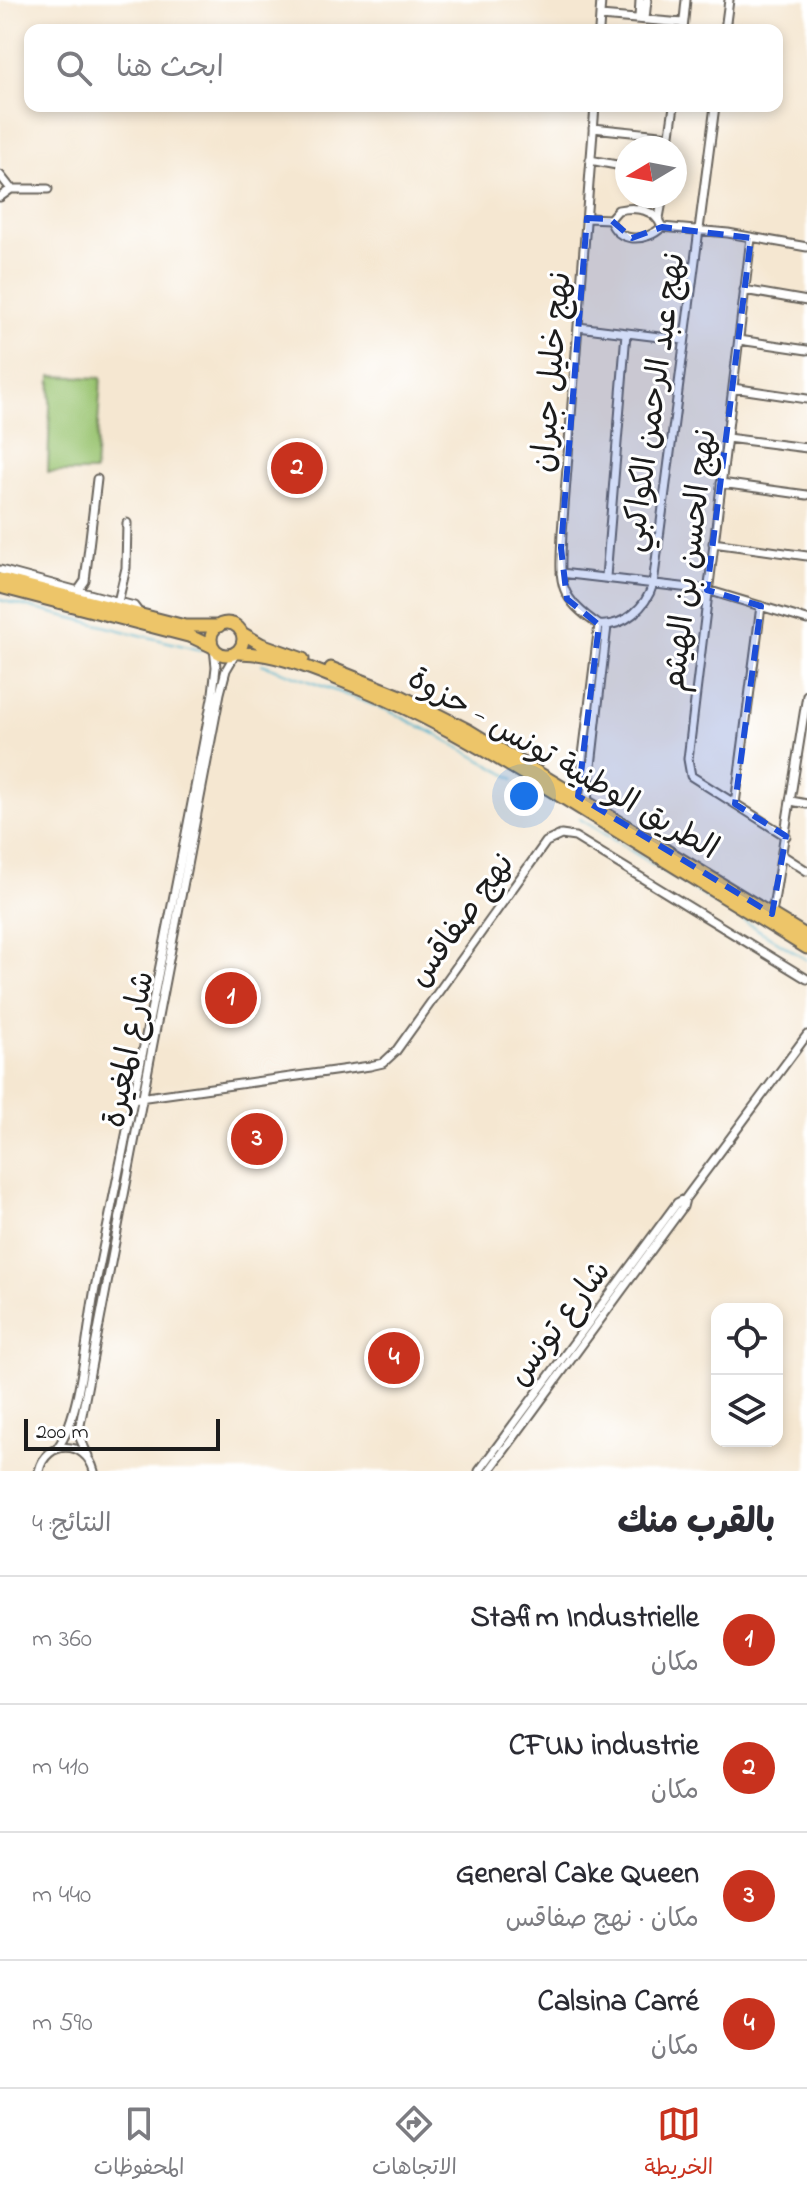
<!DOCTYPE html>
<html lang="ar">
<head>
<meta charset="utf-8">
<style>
	body { margin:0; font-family:"Indie Flower","Playpen Sans Arabic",sans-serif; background:#f7f7f7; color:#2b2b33; direction:rtl }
	.controls { position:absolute; right:24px; bottom:24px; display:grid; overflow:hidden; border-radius:16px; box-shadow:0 4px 12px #0003 }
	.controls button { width:72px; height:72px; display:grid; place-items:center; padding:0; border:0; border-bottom:2px solid #e1e1e2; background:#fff; color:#2b2b33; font:40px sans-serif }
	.compass { position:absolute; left:615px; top:136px; width:72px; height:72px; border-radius:50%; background:#fff; box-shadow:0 4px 12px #0003; rotate:260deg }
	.scale { position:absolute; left:24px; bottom:20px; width:196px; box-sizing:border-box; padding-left:8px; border:4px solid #1c1c1c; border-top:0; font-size:22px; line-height:28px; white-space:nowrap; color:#1c1c1c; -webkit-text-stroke:6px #fff; paint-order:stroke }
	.you { position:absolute; left:524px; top:796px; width:28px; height:28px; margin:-20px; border:6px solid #fff; border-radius:50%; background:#1a73e8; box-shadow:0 0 0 12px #1a73e833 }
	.badge { display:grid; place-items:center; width:52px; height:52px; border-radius:50%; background:#c8321e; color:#fff; font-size:26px; font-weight:700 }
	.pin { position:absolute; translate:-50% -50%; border:4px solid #fff; box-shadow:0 2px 8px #0006 }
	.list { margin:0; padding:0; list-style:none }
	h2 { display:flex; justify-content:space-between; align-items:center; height:104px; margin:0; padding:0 32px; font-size:34px }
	h2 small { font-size:26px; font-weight:400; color:#7c7c81 }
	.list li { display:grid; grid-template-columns:52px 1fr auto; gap:24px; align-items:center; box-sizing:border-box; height:128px; padding:0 32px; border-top:2px solid #e1e1e2 }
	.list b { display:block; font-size:30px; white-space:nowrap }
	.list p { margin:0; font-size:26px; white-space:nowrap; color:#7c7c81 }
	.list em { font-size:26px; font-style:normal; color:#7c7c81 }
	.icon { flex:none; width:44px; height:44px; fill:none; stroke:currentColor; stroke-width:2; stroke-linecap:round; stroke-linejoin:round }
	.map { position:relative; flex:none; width:807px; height:1471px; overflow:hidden; direction:ltr }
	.search { position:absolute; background:#fff; box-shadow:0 4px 12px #0003; left:24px; right:24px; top:24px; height:88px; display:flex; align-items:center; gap:20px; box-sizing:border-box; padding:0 28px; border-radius:16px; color:#7c7c81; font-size:30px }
	.sheet { height:616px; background:#fff }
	nav { display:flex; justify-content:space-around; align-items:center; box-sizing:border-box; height:112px; border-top:2px solid #e1e1e2; background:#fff; font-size:22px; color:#7c7c81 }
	nav a { display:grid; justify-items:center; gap:4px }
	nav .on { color:#c8321e }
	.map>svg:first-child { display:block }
	.green { fill:#9ac471; stroke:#5b7046; stroke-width:2 }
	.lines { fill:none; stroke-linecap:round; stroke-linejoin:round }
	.stream { stroke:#4bb0ca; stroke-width:2 }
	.minor-casing { stroke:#68635b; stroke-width:11 }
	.primary-casing { stroke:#68635b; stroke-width:15 }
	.minor { stroke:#fff; stroke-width:7 }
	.primary { stroke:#edc569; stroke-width:11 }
	.marked { fill:#1d4ed8; fill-opacity:0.2; stroke:#1d4ed8; stroke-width:6; stroke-dasharray:16 10; stroke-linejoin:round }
	.labels { text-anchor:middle; stroke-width:6; stroke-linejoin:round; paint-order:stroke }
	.street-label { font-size:32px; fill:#1c1c1c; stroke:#fff }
</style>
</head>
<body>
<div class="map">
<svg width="807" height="1471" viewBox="0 0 807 1471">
	<rect width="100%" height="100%" fill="#fff"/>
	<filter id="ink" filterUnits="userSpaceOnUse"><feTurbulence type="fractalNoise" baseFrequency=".0125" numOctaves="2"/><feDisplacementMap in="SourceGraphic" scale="16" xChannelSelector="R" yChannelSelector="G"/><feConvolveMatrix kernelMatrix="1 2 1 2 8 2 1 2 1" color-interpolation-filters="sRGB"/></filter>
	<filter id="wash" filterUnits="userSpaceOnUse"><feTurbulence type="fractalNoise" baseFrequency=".006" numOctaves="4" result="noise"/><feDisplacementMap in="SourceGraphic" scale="32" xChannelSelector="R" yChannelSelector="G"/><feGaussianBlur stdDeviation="1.8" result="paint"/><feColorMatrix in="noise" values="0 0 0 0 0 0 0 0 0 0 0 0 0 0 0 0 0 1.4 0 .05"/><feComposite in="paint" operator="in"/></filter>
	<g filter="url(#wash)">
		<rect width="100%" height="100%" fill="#f5e7d1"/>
		<path class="green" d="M51 376 101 378 95 472H48Z"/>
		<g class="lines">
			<path class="stream" d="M0 600 200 650
				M262 664 387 710 437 735 514 779
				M580 819 807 960"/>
		</g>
	</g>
	<g filter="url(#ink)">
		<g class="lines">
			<g class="minor-casing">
				<path id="minor" d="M600 16 683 23
					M639 18 640 0
					M645 19 647 0
					M599 30 601 0
					M683 30 686 0
					M725 30 729 0
					M595 106 562 533C560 582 556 596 599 625
					M593 128 670 136
					M668 148 674 106
					M590 160 627 167
					M0 175 11 189
					M0 197 11 189H48
					M587 218 610 219
					M659 218 663 196
					M610 219C617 244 647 242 662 227L728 233 807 247
					M610 219 618 210C636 206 655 209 662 227
					M751 238 688 759 691 776 786 836
					M744 290 807 301
					M578 327 684 340
					M739 340 807 350
					M733 388 807 399
					M727 438 807 448
					M721 483 807 495
					M713 543 807 556
					M0 570 134 606 140 614
					M561 573 707 590 807 620
					M606 577 626 333
					M78 591 85 581 97 479
					M118 602 126 568 127 523
					M599 625C625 627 646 607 653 584L715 106
					M578 796 599 625
					M587 801 607 626
					M791 801 807 804
					M735 804 761 606
					M782 855 807 871
					M772 914 807 695
					M132 1099 370 1066 383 1063 396 1051 546 842 561 835 575 837 807 979
					M58 1447C82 1415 87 1326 96 1283 136 1087 176 890 213 693L216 667 214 648
					M88 1456 80 1438V1425L220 693 226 670 236 653
					M39 1471C46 1439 86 1440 94 1471
					M479 1471 677 1203 685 1199
					M489 1471 683 1207 685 1199 807 1035"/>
			</g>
			<g class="primary-casing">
				<path id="primary" d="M0 579 185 626H219
					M0 587 192 637 213 647
					M211 639a16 16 0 1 1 32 0a16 16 0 1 1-32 0Z
					M242 633 261 644 303 659
					M236 653C274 652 313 669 347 683 420 711 486 751 552 791 637 843 722 896 807 948
					M331 668 401 696 468 730 807 936"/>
			</g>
			<use href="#minor" class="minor"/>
			<use href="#primary" class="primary"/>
		</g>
	</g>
	<path class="marked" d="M587 218 610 219 632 238 662 227 751 238 707 590 761 606 735 804 786 836 772 914 578 796 599 625 567 599 561 548Z"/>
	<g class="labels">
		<g class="street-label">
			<text transform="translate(550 372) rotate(-85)" y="11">نهج خليل جبران</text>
			<text transform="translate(652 402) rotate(-82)" y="11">نهج عبد الرحمن الكواكبي</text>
			<text transform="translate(688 560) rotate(-83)" y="11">نهج الحسن بن الهيثم</text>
			<text transform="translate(564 762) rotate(30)" y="11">الطريق الوطنية تونس - حزوة</text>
			<text transform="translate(460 919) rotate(-54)" y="11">نهج صفاقس</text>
			<text transform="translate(127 1049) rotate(-79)" y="11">شارع المغيرة</text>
			<text transform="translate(558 1322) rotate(-53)" y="11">شارع تونس</text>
		</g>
	</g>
</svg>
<div class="controls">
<button><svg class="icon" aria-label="locate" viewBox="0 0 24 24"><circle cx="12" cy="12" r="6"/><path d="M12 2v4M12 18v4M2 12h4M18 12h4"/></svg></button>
<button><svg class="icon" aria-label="layers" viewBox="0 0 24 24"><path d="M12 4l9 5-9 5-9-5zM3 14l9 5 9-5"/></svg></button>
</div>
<svg class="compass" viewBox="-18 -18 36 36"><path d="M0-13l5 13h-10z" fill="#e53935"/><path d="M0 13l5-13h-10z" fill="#7c7c81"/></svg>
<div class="scale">200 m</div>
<div class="you"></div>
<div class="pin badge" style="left:231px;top:998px">1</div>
<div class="pin badge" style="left:297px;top:468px">2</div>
<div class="pin badge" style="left:257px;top:1139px">3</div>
<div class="pin badge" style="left:394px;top:1358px">4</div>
<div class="search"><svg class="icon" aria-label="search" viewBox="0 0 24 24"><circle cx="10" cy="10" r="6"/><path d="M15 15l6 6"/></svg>ابحث هنا</div>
</div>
<section class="sheet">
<h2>بالقرب منك<small>النتائج: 4</small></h2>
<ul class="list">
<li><span class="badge">1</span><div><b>Stafim Industrielle</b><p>مكان</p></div><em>360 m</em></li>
<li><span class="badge">2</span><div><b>CFUN industrie</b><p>مكان</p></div><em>410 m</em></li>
<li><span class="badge">3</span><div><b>General Cake Queen</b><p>مكان · نهج صفاقس</p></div><em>440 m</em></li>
<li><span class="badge">4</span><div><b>Calsina Carré</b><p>مكان</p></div><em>590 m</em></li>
</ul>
</section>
<nav>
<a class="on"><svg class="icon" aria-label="map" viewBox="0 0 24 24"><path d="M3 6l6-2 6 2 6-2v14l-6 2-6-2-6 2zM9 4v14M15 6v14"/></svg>الخريطة</a>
<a><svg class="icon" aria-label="directions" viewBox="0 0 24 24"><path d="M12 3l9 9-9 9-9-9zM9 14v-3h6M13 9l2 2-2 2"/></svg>الاتجاهات</a>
<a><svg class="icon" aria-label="saved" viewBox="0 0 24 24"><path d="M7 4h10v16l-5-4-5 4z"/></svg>المحفوظات</a>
</nav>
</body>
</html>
